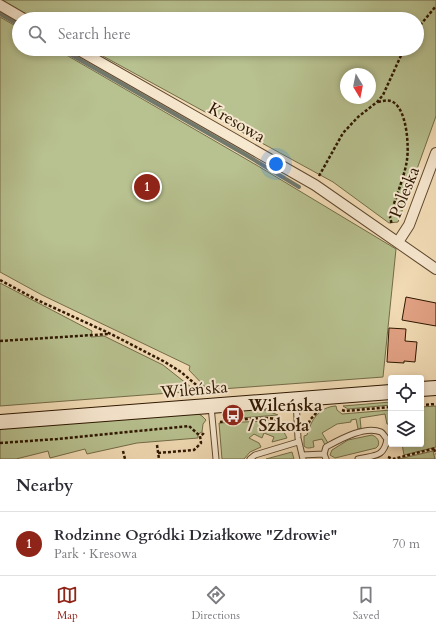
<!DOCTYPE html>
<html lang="en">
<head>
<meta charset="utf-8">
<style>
	body { margin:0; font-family:Cardo,serif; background:#f2f2f3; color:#2b2b33 }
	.controls { position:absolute; right:12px; bottom:12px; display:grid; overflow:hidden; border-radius:4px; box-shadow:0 2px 6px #0003 }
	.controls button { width:36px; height:36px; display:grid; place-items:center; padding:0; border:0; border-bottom:1px solid #e1e1e2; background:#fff; color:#2b2b33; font:20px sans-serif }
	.compass { position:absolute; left:340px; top:68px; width:36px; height:36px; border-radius:50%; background:#fff; box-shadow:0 2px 6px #0003; rotate:170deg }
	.you { position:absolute; left:276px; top:164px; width:14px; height:14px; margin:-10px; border:3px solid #fff; border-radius:50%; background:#1a73e8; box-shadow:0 0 0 6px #1a73e833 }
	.badge { display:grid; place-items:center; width:26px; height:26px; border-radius:50%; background:#8f2418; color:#fff; font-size:13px; font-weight:700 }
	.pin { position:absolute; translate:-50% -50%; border:2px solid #fff; box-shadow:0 1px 4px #0006 }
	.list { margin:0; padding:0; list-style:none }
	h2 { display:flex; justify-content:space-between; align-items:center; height:52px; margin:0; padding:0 16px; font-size:17px }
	h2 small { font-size:13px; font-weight:400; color:#7c7c81 }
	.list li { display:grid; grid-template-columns:26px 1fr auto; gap:12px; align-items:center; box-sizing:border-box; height:64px; padding:0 16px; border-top:1px solid #e1e1e2 }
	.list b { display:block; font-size:15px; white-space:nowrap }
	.list p { margin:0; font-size:13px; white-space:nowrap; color:#7c7c81 }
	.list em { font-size:13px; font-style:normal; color:#7c7c81 }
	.icon { flex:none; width:22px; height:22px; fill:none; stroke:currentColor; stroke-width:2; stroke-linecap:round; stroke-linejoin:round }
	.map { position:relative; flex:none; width:436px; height:459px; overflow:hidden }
	.search { position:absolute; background:#fff; box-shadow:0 2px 6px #0003; left:12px; right:12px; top:12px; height:44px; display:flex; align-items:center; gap:10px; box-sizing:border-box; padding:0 14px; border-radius:22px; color:#7c7c81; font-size:15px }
	.sheet { height:116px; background:#fff }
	nav { display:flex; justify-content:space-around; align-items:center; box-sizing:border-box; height:56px; border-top:1px solid #e1e1e2; background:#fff; font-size:11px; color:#7c7c81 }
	nav a { display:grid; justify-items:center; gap:2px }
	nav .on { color:#8f2418 }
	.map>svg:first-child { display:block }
	.green { fill:#b8c190; stroke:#736c48; fill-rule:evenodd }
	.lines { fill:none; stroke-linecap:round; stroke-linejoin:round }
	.stream { stroke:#71796d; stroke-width:4 }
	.building { fill:#e3a386; stroke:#2e1700 }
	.lane-casing { stroke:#5f482e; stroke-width:7 }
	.street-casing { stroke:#5f482e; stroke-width:12 }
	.secondary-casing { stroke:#2e1700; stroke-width:16 }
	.path { stroke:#2e1700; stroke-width:2.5; stroke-dasharray:3 2; stroke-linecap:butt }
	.lane { stroke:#f7e8d0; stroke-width:5 }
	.street { stroke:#f7e8d0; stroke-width:10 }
	.secondary { stroke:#f7e8d0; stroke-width:14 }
	.labels { text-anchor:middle; stroke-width:4; stroke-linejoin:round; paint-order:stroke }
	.street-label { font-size:17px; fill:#2e1700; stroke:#f7e8d0 }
	.poi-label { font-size:17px; font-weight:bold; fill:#2e1700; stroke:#f7e8d0; text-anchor:start }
</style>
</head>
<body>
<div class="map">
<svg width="436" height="459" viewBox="0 0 436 459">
	<rect width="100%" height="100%" fill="#f2dcb6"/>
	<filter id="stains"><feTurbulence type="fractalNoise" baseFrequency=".005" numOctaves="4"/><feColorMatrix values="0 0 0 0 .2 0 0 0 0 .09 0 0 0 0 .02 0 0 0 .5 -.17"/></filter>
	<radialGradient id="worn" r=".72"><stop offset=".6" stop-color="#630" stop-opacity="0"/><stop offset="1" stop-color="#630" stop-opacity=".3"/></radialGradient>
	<path class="green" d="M0 0H436V116L398 222 389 223 333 182 90 49H417V19H35ZM346 74H370V98H346Z
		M0 17 19 28V49H56L258 166 396 249 383 377 208 390 189 370 190 366 42 295 0 272Z
		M0 283 92 331 91 337 104 336 163 365 196 391 0 406Z
		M391 402V405L348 409 343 406Z
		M336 406 337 410 342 414 391 410V424H387L385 414 360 418 361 428 358 429 356 419 351 420V422L337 424 322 433 328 443 325 445 322 439 313 441 314 447C310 448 307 449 304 446V436L307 435C311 420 319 407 336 406Z
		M436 406V447L404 455 402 444H421V407Z
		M258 409 268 411 278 415 241 418 240 410Z
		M197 413 202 416 206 420 203 424 202 432 198 434V438L137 443 87 454 85 449 50 458 48 451 16 459H0V428Z
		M268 421C278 424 283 429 287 438L272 442 274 437 264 433 262 438 254 434 249 438 259 443 261 447 250 452 244 459H222L219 423Z
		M372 435C377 437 380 441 378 446L376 448 335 458 330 455 332 450 348 440Z
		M433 451 435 459H399Z
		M292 452 294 459H266Z"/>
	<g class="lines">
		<path class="stream" d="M0 14 19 25
			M61 49 246 155 299 187"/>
	</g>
	<path class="building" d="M406 297 436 303V326L402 320Z
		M389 328 406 329 405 341 417 342 415 362 404 361V363L387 362Z"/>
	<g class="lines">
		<g class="lane-casing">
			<path id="lane" d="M296 400 298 438 303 459
				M211 406 216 459
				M324 454 326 447C339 440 365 425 381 432 383 433 385 437 387 439 384 458 374 455 358 459
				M302 455 324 454 326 459
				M250 459 255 455 298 442"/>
		</g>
		<g class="street-casing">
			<path id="street" d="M0 5 24 19
				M77 49 315 185 436 269
				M398 242 409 225 436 153"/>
		</g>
		<g class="secondary-casing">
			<path id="secondary" d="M421 389 436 388
				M0 422 391 392"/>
		</g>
		<path class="path" d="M417 29 436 6
			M378 102C383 101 388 99 393 102 407 110 409 146 407 160 404 179 395 198 390 217L392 225
			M319 176 343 133 358 117 377 102 383 95 404 49
			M0 280 37 300 111 334 165 362 181 372 207 394
			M0 341 109 334
			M421 405 436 404
			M342 410 345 411 391 407
			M220 422C229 421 268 416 275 419 282 422 284 428 289 432
			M307 428 310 420 318 411
			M0 443 57 439 189 426 200 436
			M157 445 159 459
			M434 449 436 454
			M123 451 125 459
			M158 453 194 450 201 443 200 436 203 434 204 432
			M388 457 393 459 436 448"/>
		<use href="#lane" class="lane"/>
		<use href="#street" class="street"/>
		<use href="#secondary" class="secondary"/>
	</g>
	<defs>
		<g id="bus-disc" transform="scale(1.15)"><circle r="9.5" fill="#8f2418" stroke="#f7e8d0"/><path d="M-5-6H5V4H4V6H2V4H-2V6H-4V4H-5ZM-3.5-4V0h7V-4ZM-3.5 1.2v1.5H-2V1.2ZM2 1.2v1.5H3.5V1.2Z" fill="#fff"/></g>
	</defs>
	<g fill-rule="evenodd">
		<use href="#bus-disc" x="233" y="415"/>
	</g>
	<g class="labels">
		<g class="street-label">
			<text transform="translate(237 122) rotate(30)" y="6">Kresowa</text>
			<text transform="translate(404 192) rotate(-68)" y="6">Poleska</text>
			<text transform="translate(194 389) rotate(-5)" y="6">Wileńska</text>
		</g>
		<g class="poi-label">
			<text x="248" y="411">Wileńska<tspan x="248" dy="20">/ Szkoła</tspan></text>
		</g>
	</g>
	<rect width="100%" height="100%" filter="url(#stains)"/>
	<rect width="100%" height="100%" fill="url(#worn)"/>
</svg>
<div class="controls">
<button><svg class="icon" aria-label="locate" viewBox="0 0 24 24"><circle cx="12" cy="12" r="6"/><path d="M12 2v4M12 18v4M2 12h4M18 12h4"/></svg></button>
<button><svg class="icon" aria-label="layers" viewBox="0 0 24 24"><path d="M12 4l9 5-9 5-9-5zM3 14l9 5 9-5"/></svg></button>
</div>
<svg class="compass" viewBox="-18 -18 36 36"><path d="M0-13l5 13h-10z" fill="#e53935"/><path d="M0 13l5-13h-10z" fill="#7c7c81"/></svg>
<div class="you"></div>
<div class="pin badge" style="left:147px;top:187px">1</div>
<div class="search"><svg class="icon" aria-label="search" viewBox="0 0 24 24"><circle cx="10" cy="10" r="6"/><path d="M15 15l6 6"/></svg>Search here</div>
</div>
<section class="sheet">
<h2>Nearby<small></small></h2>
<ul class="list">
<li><span class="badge">1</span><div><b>Rodzinne Ogródki Działkowe &quot;Zdrowie&quot;</b><p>Park · Kresowa</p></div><em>70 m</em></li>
</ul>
</section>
<nav>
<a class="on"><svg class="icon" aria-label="map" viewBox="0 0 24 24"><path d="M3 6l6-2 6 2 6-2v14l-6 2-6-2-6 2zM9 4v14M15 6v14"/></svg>Map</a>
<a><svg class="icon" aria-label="directions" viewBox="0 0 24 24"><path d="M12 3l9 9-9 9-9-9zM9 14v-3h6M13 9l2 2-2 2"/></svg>Directions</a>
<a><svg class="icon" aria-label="saved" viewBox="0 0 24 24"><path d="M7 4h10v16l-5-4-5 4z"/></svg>Saved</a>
</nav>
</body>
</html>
